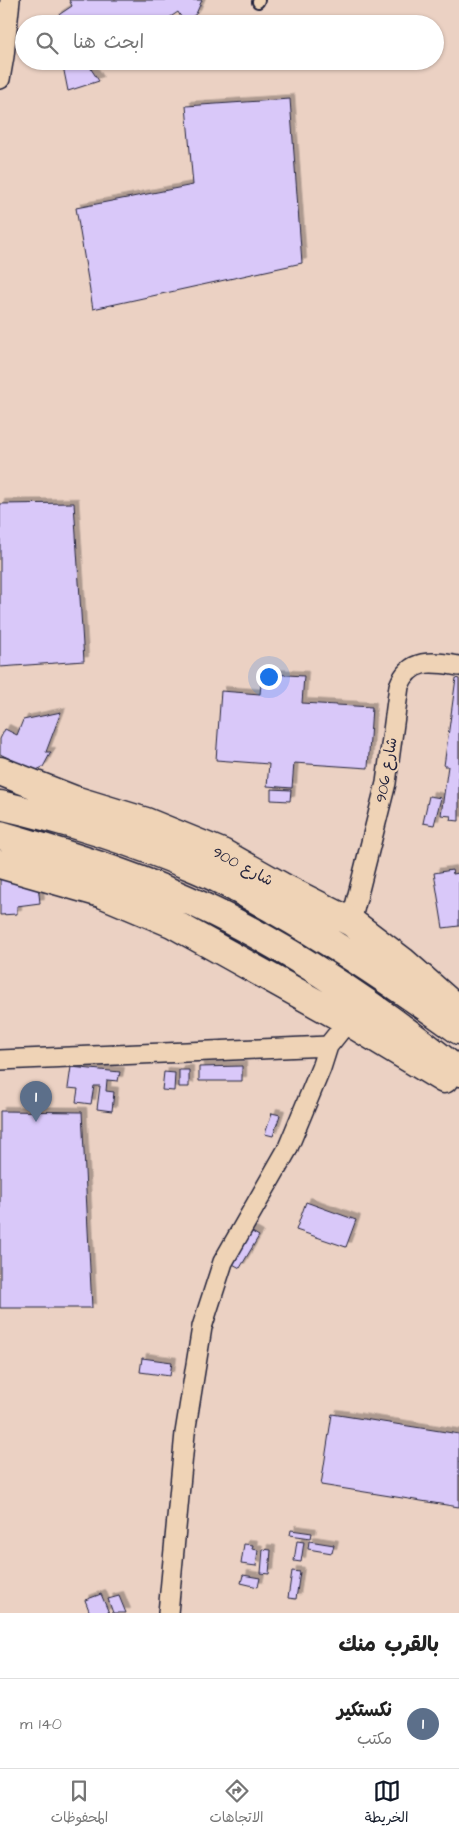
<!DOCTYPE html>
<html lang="ar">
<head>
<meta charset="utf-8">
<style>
	body { margin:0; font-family:"Architects Daughter","Playpen Sans Arabic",sans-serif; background:#f2f2f2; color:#222; direction:rtl }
	.you { position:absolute; left:268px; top:676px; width:18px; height:18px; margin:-12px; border:4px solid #fff; border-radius:50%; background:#1a73e8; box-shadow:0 0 0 8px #1a73e833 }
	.badge { display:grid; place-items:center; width:32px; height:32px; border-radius:50%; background:#111827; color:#fff; font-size:16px; font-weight:700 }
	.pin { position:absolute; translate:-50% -41px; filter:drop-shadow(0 1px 2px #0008) }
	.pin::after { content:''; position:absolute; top:26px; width:18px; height:15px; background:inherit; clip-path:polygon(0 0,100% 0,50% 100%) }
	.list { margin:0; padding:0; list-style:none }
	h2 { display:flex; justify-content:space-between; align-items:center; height:65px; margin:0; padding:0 20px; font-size:21px }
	h2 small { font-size:16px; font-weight:400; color:#767676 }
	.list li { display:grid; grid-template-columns:32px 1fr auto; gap:15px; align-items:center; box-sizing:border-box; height:90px; padding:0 20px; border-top:1px solid #e0e0e0 }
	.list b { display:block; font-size:19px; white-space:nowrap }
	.list p { margin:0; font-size:16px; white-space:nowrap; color:#767676 }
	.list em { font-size:16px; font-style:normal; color:#767676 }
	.icon { flex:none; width:28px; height:28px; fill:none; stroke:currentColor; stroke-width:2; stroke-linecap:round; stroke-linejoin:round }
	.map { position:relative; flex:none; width:459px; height:1613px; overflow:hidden; direction:ltr }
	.search { position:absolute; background:#fff; box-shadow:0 1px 4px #0004; left:15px; right:15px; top:15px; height:55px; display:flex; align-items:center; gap:12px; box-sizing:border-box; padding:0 18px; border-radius:28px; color:#767676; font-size:19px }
	.sheet { height:155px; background:#fff }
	nav { display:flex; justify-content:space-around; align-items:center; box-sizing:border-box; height:70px; border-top:1px solid #e0e0e0; background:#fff; font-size:14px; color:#767676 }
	nav a { display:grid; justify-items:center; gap:2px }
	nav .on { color:#111827 }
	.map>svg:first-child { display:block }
	.building { fill:#d9c8f9; stroke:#22223b; filter:url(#shadow) }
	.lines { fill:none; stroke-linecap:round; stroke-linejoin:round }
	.lane-casing { stroke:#22223b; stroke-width:14 }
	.street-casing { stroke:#22223b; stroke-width:22 }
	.secondary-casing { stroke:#22223b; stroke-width:31 }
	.lane { stroke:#efd3b6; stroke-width:10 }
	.street { stroke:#efd3b6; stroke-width:19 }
	.secondary { stroke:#efd3b6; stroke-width:28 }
	.labels { text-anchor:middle; stroke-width:4.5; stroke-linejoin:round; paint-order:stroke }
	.street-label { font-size:15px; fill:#22223b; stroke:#efd3b6 }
</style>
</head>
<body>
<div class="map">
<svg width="459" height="1613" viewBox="0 0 459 1613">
	<defs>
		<filter id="shadow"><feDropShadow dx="4.5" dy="-4.5" stdDeviation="0" flood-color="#0004"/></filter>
	</defs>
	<rect width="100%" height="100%" fill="#ebd1c3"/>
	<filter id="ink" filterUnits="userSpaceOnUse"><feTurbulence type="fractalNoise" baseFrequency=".02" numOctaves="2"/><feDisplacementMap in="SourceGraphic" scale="10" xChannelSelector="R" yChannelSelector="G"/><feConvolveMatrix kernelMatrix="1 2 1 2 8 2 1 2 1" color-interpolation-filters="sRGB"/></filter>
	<g filter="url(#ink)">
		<path class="building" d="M69 0H202L196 14 184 22 178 12 160 24H57V16L72 6Z
			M62 61H103L91 69 99 81 68 91Z
			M290 99 302 263 93 309 76 208 193 185 186 106Z
			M74 503 84 661 0 667V504Z
			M271 674 304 676 302 703 372 707 368 768 294 763 292 788 267 786 269 764 216 760 221 691 260 694 261 684 270 685Z
			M456 678 459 679V821L450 820 451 816 441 815 448 766H444Z
			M61 712 46 752H51L43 767 34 771 0 754V739L5 729 17 735 23 720Z
			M271 789 291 790 290 801 271 800Z
			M429 796 441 798 434 825 423 823Z
			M452 870 453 874 459 873V926L443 928 434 873Z
			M0 875 38 885 40 903 17 906V914L0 915Z
			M242 1066V1081H199V1067Z
			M71 1067 120 1072 118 1081 107 1080 106 1091 114 1092 112 1111 97 1109 100 1086H94L91 1104 76 1102 78 1089 68 1088Z
			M179 1070H189V1087H179Z
			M164 1072 175 1073 174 1091 162 1090Z
			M0 1111 82 1112 92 1308H0Z
			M272 1113 280 1115 273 1136 265 1134Z
			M306 1202 356 1220 346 1247 296 1230Z
			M247 1229 259 1236 240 1268 229 1262Z
			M142 1358 172 1362 170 1376 140 1372Z
			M332 1414 459 1434V1507L321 1485Z
			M291 1530 312 1533 311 1538 290 1535Z
			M297 1541 304 1542 301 1562 294 1561Z
			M309 1541 334 1545 332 1553 308 1549Z
			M244 1544 253 1545 252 1549 258 1550 256 1566 241 1564Z
			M263 1549 271 1550 269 1574 261 1573Z
			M292 1571 300 1572 296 1599 288 1598Z
			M243 1575 260 1578 258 1587 241 1583Z
			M101 1594 109 1613H90L85 1600Z
			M119 1596 126 1613H113L108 1599Z"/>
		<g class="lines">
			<g class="lane-casing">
				<path id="lane" d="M258 2 259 0"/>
			</g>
			<g class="street-casing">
				<path id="street" d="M0 79 4 56 10 0
					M351 922 386 783 399 686C410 657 434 662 459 666
					M0 1060 328 1046
					M168 1613 185 1433 202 1327 223 1262 287 1150 321 1068 328 1046 348 1021"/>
			</g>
			<g class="secondary-casing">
				<path id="secondary" d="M0 771 74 800 146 822 222 853 284 888 351 922 402 961 459 1011
					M0 805C66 820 132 841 195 868 222 879 249 895 275 910 339 946 399 987 459 1030
					M0 835C82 859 166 885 241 926 318 967 391 1018 459 1072
					M0 864 101 893 172 923 348 1021 444 1079"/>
			</g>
			<use href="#lane" class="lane"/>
			<use href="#street" class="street"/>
			<use href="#secondary" class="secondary"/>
		</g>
	</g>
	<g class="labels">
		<g class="street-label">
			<text transform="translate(386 770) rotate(-80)" y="5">شارع 906</text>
			<text transform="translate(243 866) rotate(28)" y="5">شارع 900</text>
		</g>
	</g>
</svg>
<div class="you"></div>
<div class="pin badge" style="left:36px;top:1122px;background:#5c6f8a">1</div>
<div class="search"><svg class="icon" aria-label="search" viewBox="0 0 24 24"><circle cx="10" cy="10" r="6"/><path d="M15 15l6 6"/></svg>ابحث هنا</div>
</div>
<section class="sheet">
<h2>بالقرب منك<small></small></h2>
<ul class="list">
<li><span class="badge" style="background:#5c6f8a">1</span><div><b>نكستكير</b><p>مكتب</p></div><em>140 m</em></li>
</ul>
</section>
<nav>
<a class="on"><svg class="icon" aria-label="map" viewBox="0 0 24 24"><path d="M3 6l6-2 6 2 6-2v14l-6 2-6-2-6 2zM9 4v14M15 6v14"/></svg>الخريطة</a>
<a><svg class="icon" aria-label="directions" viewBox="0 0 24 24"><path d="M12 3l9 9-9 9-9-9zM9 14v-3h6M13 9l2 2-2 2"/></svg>الاتجاهات</a>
<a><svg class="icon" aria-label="saved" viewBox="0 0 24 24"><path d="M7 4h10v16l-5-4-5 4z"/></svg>المحفوظات</a>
</nav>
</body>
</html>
